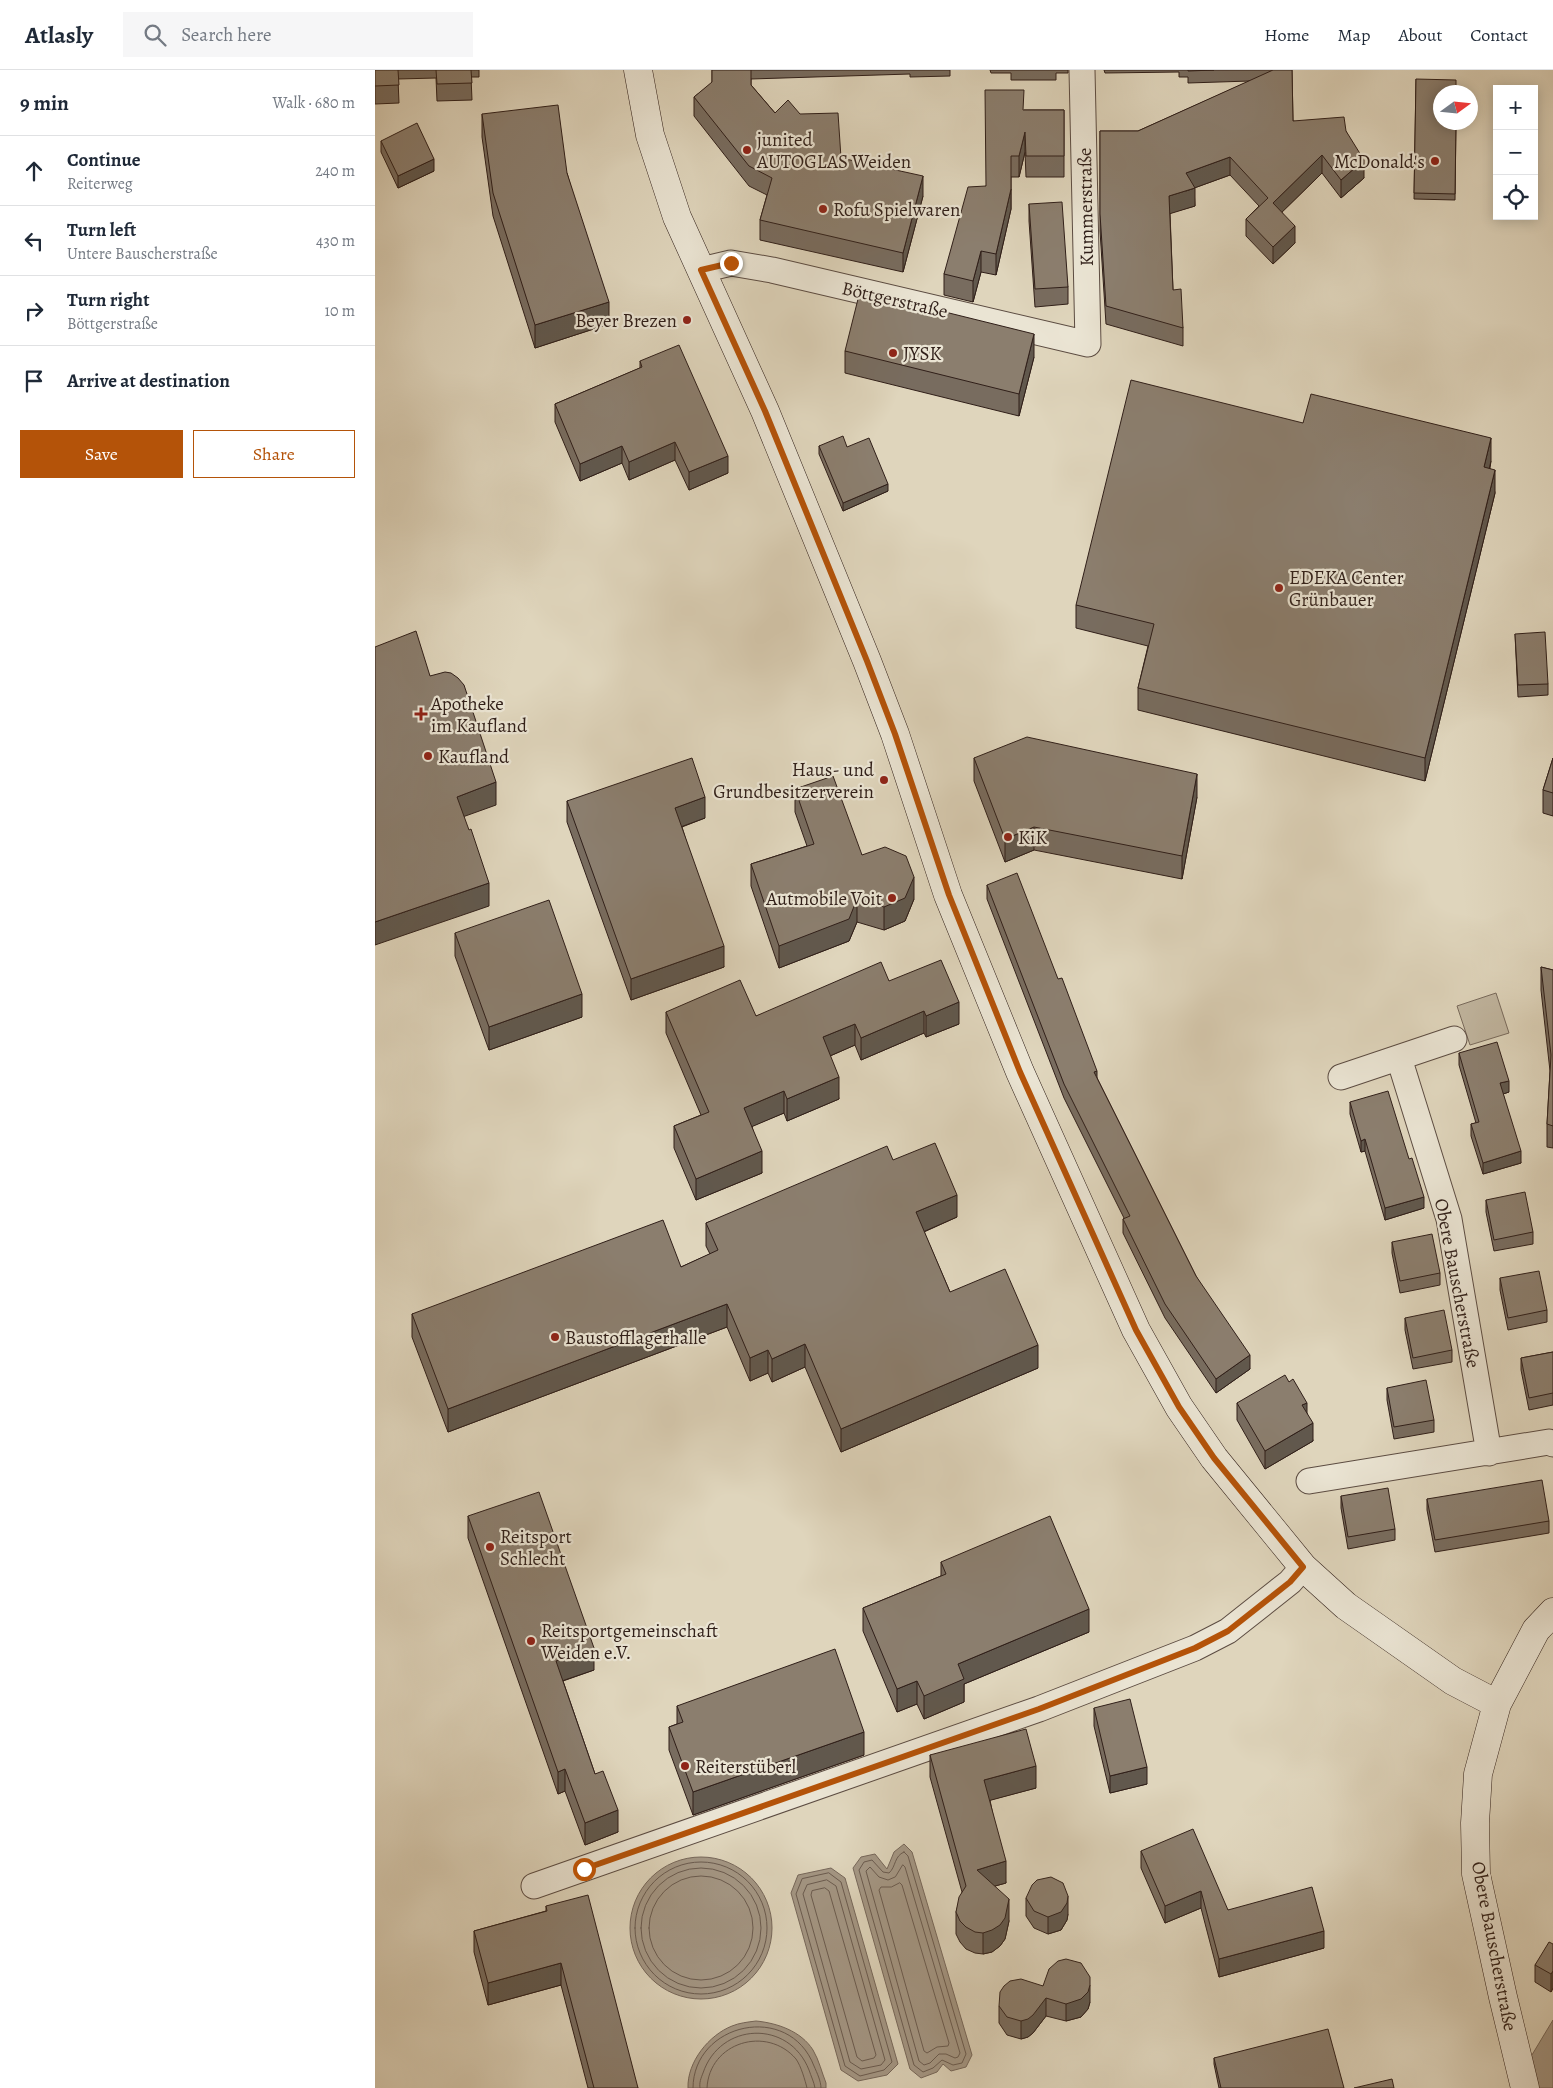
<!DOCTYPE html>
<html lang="en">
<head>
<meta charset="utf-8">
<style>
	body { margin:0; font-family:Alegreya,serif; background:#f6f6f7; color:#1f2937 }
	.controls { position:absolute; right:15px; top:15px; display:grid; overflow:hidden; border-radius:0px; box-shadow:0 2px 12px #0003 }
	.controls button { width:45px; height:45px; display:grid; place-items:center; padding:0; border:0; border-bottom:1px solid #e0e1e3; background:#fff; color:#1f2937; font:25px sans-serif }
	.compass { position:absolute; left:1058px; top:15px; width:45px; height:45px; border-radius:50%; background:#fff; box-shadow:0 2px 12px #0003; rotate:75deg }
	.stop { position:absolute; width:15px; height:15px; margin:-11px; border:4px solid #b45309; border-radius:50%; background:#fff }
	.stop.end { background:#b45309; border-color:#fff; box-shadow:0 1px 5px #0008 }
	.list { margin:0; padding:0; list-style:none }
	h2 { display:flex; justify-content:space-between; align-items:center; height:65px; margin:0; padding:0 20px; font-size:21px }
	h2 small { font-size:16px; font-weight:400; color:#747a83 }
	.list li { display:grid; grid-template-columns:32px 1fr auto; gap:15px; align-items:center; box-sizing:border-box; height:70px; padding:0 20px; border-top:1px solid #e0e1e3 }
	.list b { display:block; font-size:19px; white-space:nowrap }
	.list p { margin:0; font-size:16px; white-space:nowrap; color:#747a83 }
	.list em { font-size:16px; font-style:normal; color:#747a83 }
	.actions { display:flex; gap:10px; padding:15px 20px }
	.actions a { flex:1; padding:11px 0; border:1px solid #b45309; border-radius:0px; text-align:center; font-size:18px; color:#b45309 }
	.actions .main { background:#b45309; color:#fff }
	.icon { flex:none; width:28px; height:28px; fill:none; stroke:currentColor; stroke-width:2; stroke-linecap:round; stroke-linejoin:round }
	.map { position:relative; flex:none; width:1178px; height:2018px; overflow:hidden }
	header { display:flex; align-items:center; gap:30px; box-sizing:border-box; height:70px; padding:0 25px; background:#fff; border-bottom:1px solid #e0e1e3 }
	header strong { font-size:24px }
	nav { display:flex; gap:28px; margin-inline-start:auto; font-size:18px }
	.search { width:350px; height:45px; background:#f6f6f7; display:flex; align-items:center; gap:12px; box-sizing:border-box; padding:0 18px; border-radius:0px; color:#747a83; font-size:19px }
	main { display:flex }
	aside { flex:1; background:#fff }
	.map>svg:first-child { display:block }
	.green { fill:#c1b6a0; stroke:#786a5c }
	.water { fill:#a49785; stroke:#76675a }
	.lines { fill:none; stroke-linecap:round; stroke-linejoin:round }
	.shore { stroke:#6a5b4f; stroke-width:1 }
	.street-casing { stroke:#5c4c42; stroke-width:27 }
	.secondary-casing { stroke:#301f19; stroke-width:29 }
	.street { stroke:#eae4d3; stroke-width:25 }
	.secondary { stroke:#eae4d3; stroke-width:28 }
	.wall { fill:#786c5f; stroke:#301f19 }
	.shaded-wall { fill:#61584d; stroke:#301f19 }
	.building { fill:#8b7e6e; stroke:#301f19 }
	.route { stroke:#b45309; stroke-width:6 }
	.poi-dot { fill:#8f2418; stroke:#eae4d3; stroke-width:2 }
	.labels { text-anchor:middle; stroke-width:4.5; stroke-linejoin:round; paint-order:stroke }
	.poi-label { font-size:19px; fill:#301f19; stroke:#eae4d3; text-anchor:start }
	.street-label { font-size:19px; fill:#301f19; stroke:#eae4d3 }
</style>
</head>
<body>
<header>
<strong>Atlasly</strong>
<div class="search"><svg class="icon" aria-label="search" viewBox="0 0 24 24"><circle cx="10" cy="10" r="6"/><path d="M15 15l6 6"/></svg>Search here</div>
<nav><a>Home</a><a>Map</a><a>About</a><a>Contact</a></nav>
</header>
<main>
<aside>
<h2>9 min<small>Walk · 680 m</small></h2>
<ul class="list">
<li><svg class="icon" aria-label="ahead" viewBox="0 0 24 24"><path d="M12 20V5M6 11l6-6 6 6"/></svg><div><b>Continue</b><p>Reiterweg</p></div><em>240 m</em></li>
<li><svg class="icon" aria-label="left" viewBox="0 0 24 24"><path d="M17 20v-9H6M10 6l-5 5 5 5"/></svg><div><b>Turn left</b><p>Untere Bauscherstraße</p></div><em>430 m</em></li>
<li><svg class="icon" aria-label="right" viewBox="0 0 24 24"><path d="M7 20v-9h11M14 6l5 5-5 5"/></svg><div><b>Turn right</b><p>Böttgerstraße</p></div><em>10 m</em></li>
<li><svg class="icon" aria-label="arrive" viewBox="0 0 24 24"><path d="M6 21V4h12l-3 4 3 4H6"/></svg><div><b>Arrive at destination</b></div></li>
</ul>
<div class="actions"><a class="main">Save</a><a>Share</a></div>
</aside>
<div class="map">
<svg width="1178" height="2018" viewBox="0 0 1178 2018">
	<rect width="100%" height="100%" fill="#dfd5bc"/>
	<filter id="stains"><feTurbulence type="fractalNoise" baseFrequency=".004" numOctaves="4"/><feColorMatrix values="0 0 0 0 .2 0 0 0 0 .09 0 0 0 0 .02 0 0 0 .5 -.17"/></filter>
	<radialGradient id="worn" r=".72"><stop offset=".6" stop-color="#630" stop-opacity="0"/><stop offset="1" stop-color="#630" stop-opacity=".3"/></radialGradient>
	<path class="green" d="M1121 923 1134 963 1095 975 1082 936Z"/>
	<path class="water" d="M529 1774 537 1782 597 1985 591 1997 576 2001 568 1994 562 2002 546 2008 535 1999 478 1798 486 1787 500 1784 512 1799 519 1782Z
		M255 1858a71 71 0 1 1 142 0a71 71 0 1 1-142 0Z
		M456 1798 470 1808 523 1994 512 2005 483 2011 466 2000 416 1823 423 1805Z
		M1178 1950V2018H1137Z
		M381 1951C402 1953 426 1961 438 1980 444 1990 447 2003 451 2013V2018H313C312 1992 334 1965 357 1956 364 1953 373 1952 381 1951Z"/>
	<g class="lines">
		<path class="shore" d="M529 1782 533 1786 591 1984 587 1993 578 1995 567 1990 558 1998 548 2002 539 1995 484 1800 489 1792 497 1790 508 1802 514 1803C521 1797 519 1786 529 1782Z
			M260 1858a66 66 0 1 1 132 0a66 66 0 1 1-132 0Z
			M528 1795 530 1797 585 1983 583 1987 580 1988 571 1984H564L555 1993 549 1995 544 1991 491 1801 495 1797 504 1807 513 1810 520 1807Z
			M266 1858a60 60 0 1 1 120 0a60 60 0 1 1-120 0Z
			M454 1803 466 1812 517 1992 509 2000 485 2006 470 1996 421 1824 427 1809Z
			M274 1858a52 52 0 1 1 104 0a52 52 0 1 1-104 0Z
			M452 1810 461 1816 510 1990 506 1995 486 1999 475 1992 428 1824 432 1815Z
			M525 1813 527 1815 574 1973 573 1976 562 1977 552 1983 549 1981 504 1820 506 1817H516Z
			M450 1818 454 1821 501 1985 499 1988 487 1991 482 1987 436 1825 437 1821Z
			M318 2018C318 1953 414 1931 439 1996 442 2003 446 2011 446 2018
			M325 2018C324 2013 326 2008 328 2003 345 1952 414 1949 434 2000 436 2006 439 2012 440 2018
			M332 2018C334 1972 392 1955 421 1989 426 1996 430 2010 432 2018"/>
		<g class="street-casing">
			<path id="street" d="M326 200 356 193 397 200 713 274 707 0
				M1024 988 1074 1149 1114 1383
				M966 1007 1079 969
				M934 1411 1174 1372 1178 1374
				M159 1816 664 1639 820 1578 853 1561 915 1512 928 1497"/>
		</g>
		<g class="secondary-casing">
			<path id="secondary" d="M263 0 275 65 302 147 390 341 492 591 520 664 573 825 645 1002 761 1260 804 1337 839 1388 928 1497 971 1536 1078 1611 1122 1634
				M1150 2018 1128 1927 1101 1804 1100 1753 1103 1704 1122 1634 1161 1560 1178 1542"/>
		</g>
		<use href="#street" class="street"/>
		<use href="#secondary" class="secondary"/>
	</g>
	<path class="wall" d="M0 0H104V7H96L97 30 62 31 61 8 23 9 24 33 0 34Z
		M337 0H575V6L535 7V4L376 9V15L400 43 425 44 466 88 548 126 528 202 385 170V150L392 125 374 116 319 46V27L337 13Z
		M615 0H693V3H681V10H636V3H616Z
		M729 0H917L918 51 971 61 989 108 966 128 947 103 907 142 920 173 898 194 871 166V149L884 136 855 105 819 118 820 136 795 143 798 220 808 258V276L731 254 725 161V61H763L875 11 813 13V7H804V2L730 3Z
		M1041 9 1081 52 1080 130 1039 129Z
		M649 40H689V107H651L650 82 644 107H636V139L621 205 606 202 598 232 569 225V204L611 116Z
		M107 44 192 103 234 254 160 278 118 146 107 67Z
		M6 71 59 101 23 118 6 82Z
		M654 134 693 217V234L660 237 654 151Z
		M470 281 659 287 644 346 470 303Z
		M265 291 353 403 314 420 300 390 254 410 247 393 205 411 180 352V334L265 298Z
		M928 353 1116 391 1115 398 1120 423 1050 711 763 640V618L773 576 701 558V535Z
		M444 376 472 377 513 421 468 441 444 384Z
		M1140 564 1173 614V625L1143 627Z
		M599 688 822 727 807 809 659 780 630 792 599 711Z
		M1178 688V746L1168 743V720Z
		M420 719 487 785 539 829 530 851 509 860 482 852 474 871 404 898 376 816V794L432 776 420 742Z
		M192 731 330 748 307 757 349 897 256 930 192 752Z
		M612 815 722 1008 821 1206 875 1299 841 1323 790 1248 748 1163V1149L749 1148 689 1028 612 829Z
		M80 863 207 947 114 980 80 886Z
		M1166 897 1178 900V1078L1172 1077V1054L1175 1001 1166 920Z
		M514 911 584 954 551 967 549 963 486 990 480 975 455 986 464 1029 412 1051 409 1043 377 1056 387 1103 321 1130 299 1078V1056L326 1045 291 963V942L381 946Z
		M1084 983 1134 1022 1128 1024 1146 1093 1108 1104 1096 1066V1054L1101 1053 1084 995Z
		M975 1032 1049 1138 1010 1150 990 1081 986 1082 975 1044Z
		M518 1090 582 1147 549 1162 575 1222 663 1298 466 1382 430 1297 397 1312 393 1303 375 1311 352 1257 73 1362 37 1267V1244L306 1197 335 1184 331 1176V1153Z
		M1111 1130 1158 1162V1174L1119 1181 1111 1142Z
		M1017 1172 1065 1203V1215L1025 1223 1017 1183Z
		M1125 1208 1172 1240V1252L1133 1260 1125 1220Z
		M1030 1248 1077 1280V1292L1038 1299 1030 1260Z
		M1178 1282V1335L1154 1340 1146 1300V1288Z
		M1012 1318 1059 1350V1362L1019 1369 1012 1330Z
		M862 1333 932 1343 938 1371 890 1399 862 1350Z
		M966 1426 1020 1459V1470L973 1479 966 1438Z
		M1052 1429 1174 1451V1463L1060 1482 1052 1440Z
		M93 1446 219 1600 188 1611 220 1704 243 1762 210 1775 190 1721 183 1724 93 1468Z
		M566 1492 714 1562 589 1614V1632L549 1649 542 1634 522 1642 488 1561V1538L566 1506Z
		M302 1636 489 1685 318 1745 294 1680V1657L302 1654Z
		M719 1638 772 1714 735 1723 719 1656Z
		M555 1685 661 1718 615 1730 631 1813 620 1816 634 1851 630 1869 625 1876 617 1882 608 1884 600 1883 591 1879 585 1872 581 1864V1842L587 1822 555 1707Z
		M766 1781 853 1840 949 1878 844 1907 826 1838 790 1853 766 1798Z
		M651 1828 693 1844 692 1850 686 1860 673 1864 659 1858 651 1846Z
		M171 1836 263 2018H213L186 1915 113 1935 99 1882V1861L171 1841Z
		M1178 1874V1918L1176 1922 1160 1912V1895Z
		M668 1916 715 1932 713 1939 706 1947 691 1951 671 1946 658 1963 653 1967 646 1969 632 1965 624 1953V1936Z
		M839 1988 969 2018H844L839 1994Z"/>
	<path class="shaded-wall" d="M650 62V82L644 107V86Z
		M947 85V103L898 151V133Z
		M855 87V105L811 121V103Z
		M59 89V101L23 118V106Z
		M989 90V108L966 128V110Z
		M548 106V126L528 202V183Z
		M820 118V136L794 144V126Z
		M636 119V139L621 205V184Z
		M920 156V173L898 194V177Z
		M606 181V202L598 232V211Z
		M234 232V254L160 278V255Z
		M659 264V287L644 346V324Z
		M1116 368V391L1109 420V397Z
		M300 372V390L254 410V392Z
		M247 376V393L205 411V394Z
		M353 386V403L314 420V402Z
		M1120 400V423L1050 711V688Z
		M513 414V421L468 441V433Z
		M822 704V727L807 809V786Z
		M121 712V735L82 749V727Z
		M330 727V748L300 759V738Z
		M659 757V780L630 792V769Z
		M539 807V829L530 851 509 860V837Z
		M114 813V836L0 875V852Z
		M482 829V852L474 871 404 898V876Z
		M349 876V897L256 930V909Z
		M207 924V947L114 980V957Z
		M584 932V954L551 967V946Z
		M549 941V963L486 990V968Z
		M480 954V975L448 989V967Z
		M722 1001V1015L719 1002Z
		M464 1007V1029L412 1051V1029Z
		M1134 1011V1022L1125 1025V1013Z
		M409 1021V1043L369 1060V1038Z
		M990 1069V1081L986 1082V1071Z
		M387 1081V1103L321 1130V1109Z
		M1146 1081V1093L1108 1104V1093Z
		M582 1125V1147L541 1165V1142Z
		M1049 1127V1138L1010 1150V1138Z
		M352 1234V1257L73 1362V1339Z
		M430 1274V1297L397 1312V1289Z
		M663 1275V1298L466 1382V1359Z
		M393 1280V1303L375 1311V1288Z
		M875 1285V1299L841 1323V1309Z
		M932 1333V1350L927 1335Z
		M938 1353V1371L890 1399V1381Z
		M714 1539V1562L589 1614V1632L549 1649V1626L583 1594Z
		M219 1578V1600L181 1613V1591Z
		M542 1611V1634L522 1642V1619Z
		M489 1662V1685L318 1745V1722Z
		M661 1696V1718L609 1732V1710Z
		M772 1697V1714L735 1723V1706Z
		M190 1699V1721L183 1724V1702Z
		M243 1740V1762L210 1775V1753Z
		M631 1791V1813L602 1821V1800Z
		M826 1821V1838L790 1853V1836Z
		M693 1826V1844L692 1850 686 1860 673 1864V1847Z
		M634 1829V1851L630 1869 625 1876 617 1882 608 1884V1863Z
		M949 1861V1878L844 1907V1889Z
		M186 1893V1915L113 1935V1913Z
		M1178 1901V1918L1176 1922V1904Z
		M715 1915V1932L713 1939 706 1947 691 1951V1934Z
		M671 1928V1946L658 1963 653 1967 646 1969V1951Z"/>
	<path class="building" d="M0 0H23L24 15 0 16Z
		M61 0H96L97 13 62 14Z
		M337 0H376V15L400 43 413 30 425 44 463 43 466 88 548 106 528 183 385 150 397 108 374 96 319 27 337 12Z
		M813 0H839L813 1Z
		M898 0H917L918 51 969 47 971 61 989 90 966 110 947 85 898 133 920 156 898 177 871 149 893 128 855 87 811 103 820 118 794 126 798 220 806 219 808 258 731 236 725 144V61H763Z
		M1041 9 1081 10V22H1066V52H1081L1080 124 1039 123Z
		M610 20H649L648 40H689V86H651L650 62 644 86H636V119L621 184 606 181 598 211 569 204 593 117 611 116Z
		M183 35 192 103 234 232 160 255 118 123 107 44Z
		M42 53 59 89 23 106 6 71Z
		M687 132 693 217 660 219 654 134Z
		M485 221 659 264 644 324 470 281Z
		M304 275 353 386 314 402 300 372 254 392 247 376 205 394 180 334 267 297 265 291Z
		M756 310 928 353 936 324 1116 368 1109 397 1120 400 1050 688 763 618 779 554 701 535Z
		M468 366 472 377 494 368 513 414 468 433 444 376Z
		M41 561 55 606 70 602 76 603 83 608 89 615 121 712 82 727 94 760 96 759 114 813 0 852V577Z
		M1170 562 1173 614 1143 615 1140 564Z
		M652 667 822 704 807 786 659 757 630 769 599 688Z
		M317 688 330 727 300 738 349 876 256 909 192 731Z
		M1178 688V723L1168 720Z
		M458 706 487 785 510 777 531 786 539 807 530 828 509 837 482 829 474 849 404 876 376 794 439 774 420 719Z
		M642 803 683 909 687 908 722 1001 719 1002 821 1206 875 1285 841 1309 790 1234 748 1149 755 1146 689 1014 612 815Z
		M174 830 207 924 114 957 80 863Z
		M566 890 584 932 551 946 549 941 486 968 480 954 448 967 464 1007 412 1029 409 1021 369 1038 387 1081 321 1109 299 1056 334 1042 291 942 365 910 381 946 506 892 514 911Z
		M1166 897 1178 900V1056L1172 1054 1176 985Z
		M1122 972 1134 1011 1125 1013 1146 1081 1108 1093 1096 1054 1104 1052 1084 983Z
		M1013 1021 1034 1089 1037 1088 1049 1127 1010 1138 990 1069 986 1071 975 1032Z
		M560 1073 582 1125 541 1142 575 1222 630 1199 663 1275 466 1359 430 1274 397 1289 393 1280 375 1288 352 1234 73 1339 37 1244 288 1150 306 1197 343 1180 331 1153 512 1076 518 1090Z
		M1150 1122 1158 1162 1119 1170 1111 1130Z
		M1057 1164 1065 1203 1025 1211 1017 1172Z
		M1164 1201 1172 1240 1133 1248 1125 1208Z
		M1069 1240 1077 1280 1038 1288 1030 1248Z
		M1178 1282V1323L1154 1328 1146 1288Z
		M910 1305 914 1312 918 1309 932 1333 927 1335 938 1353 890 1381 862 1333Z
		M1051 1310 1059 1350 1019 1357 1012 1318Z
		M1167 1410 1174 1451 1060 1470 1052 1429Z
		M1013 1418 1020 1459 973 1467 966 1426Z
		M164 1422 219 1578 181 1591 220 1704 228 1701 243 1740 210 1753 190 1699 183 1702 93 1446Z
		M675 1446 714 1539 583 1594 589 1609 549 1626 542 1611 522 1619 488 1538 571 1504 566 1492Z
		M460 1579 489 1662 318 1722 294 1657 308 1652 302 1636Z
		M755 1629 772 1697 735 1706 719 1638Z
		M651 1659 661 1696 609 1710 631 1791 602 1800 634 1829 630 1848 625 1855 617 1860 608 1863 600 1862 591 1857 585 1851 581 1842 584 1827 591 1816 555 1685Z
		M818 1759 853 1840 937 1817 949 1861 844 1889 826 1821 790 1836 766 1781Z
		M676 1807 688 1813 693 1826 692 1833 686 1842 673 1847 659 1841 651 1828 657 1815 662 1810Z
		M213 1825 263 2018H219L186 1893 113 1913 99 1861 172 1841 171 1836Z
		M1174 1872 1178 1874V1901L1176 1904 1160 1895Z
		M691 1889 706 1893 715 1907V1915L713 1922 706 1929 691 1934 671 1928 658 1945 653 1949 646 1951 632 1947 624 1936 625 1922 629 1916 635 1911 646 1909 668 1916 674 1899 683 1891Z
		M953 1959 969 2018H846L839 1988Z
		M1017 2009 1019 2018H979Z"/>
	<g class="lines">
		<path class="route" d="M209 1799 664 1639 820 1578 853 1561 915 1512 928 1497 839 1388 804 1337 761 1260 645 1002 574 825 520 664 492 591 390 341 326 200 356 193"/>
	</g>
	<g class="poi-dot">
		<circle cx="372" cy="80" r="5"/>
		<circle cx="1060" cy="91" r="5"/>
		<circle cx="448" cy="139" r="5"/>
		<circle cx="312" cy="250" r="5"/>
		<circle cx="518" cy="283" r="5"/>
		<circle cx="904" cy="518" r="5"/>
		<path d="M43.5 636.5h5v5h5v5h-5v5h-5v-5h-5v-5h5z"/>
		<circle cx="53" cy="686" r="5"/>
		<circle cx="509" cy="710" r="5"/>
		<circle cx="633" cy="767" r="5"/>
		<circle cx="517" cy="828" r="5"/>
		<circle cx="180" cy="1267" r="5"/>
		<circle cx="115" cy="1477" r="5"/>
		<circle cx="156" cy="1571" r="5"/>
		<circle cx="310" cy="1696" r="5"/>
	</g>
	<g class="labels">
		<g class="poi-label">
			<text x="382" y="76">junited<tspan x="382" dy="22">AUTOGLAS Weiden</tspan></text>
			<text x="1050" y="98" text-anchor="end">McDonald's</text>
			<text x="458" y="146">Rofu Spielwaren</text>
			<text x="302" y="257" text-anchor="end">Beyer Brezen</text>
			<text x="528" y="290">JYSK</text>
			<text x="914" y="514">EDEKA Center<tspan x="914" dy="22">Grünbauer</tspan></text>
			<text x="56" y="640">Apotheke<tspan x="56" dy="22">im Kaufland</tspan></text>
			<text x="63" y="693">Kaufland</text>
			<text x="499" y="706" text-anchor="end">Haus- und<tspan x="499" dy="22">Grundbesitzerverein</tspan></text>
			<text x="643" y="774">KiK</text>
			<text x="507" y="835" text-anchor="end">Autmobile Voit</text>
			<text x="190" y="1274">Baustofflagerhalle</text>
			<text x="125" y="1473">Reitsport<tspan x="125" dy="22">Schlecht</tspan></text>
			<text x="166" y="1567">Reitsportgemeinschaft<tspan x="166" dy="22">Weiden e.V.</tspan></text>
			<text x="320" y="1703">Reiterstüberl</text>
		</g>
		<g class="street-label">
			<text transform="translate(710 137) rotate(-91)" y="7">Kummerstraße</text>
			<text transform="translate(520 229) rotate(13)" y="7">Böttgerstraße</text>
			<text transform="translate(1083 1213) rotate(79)" y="7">Obere Bauscherstraße</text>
			<text transform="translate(1120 1876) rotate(79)" y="7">Obere Bauscherstraße</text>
		</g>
	</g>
	<rect width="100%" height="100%" filter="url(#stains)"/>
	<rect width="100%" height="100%" fill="url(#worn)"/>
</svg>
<div class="controls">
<button>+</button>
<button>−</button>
<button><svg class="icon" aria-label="locate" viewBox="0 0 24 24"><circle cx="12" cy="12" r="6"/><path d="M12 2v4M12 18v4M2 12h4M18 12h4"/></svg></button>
</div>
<svg class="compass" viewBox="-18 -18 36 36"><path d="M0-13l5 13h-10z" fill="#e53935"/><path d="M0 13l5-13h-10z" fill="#747a83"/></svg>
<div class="stop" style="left:209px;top:1799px"></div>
<div class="stop end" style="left:356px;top:193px"></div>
</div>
</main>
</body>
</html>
